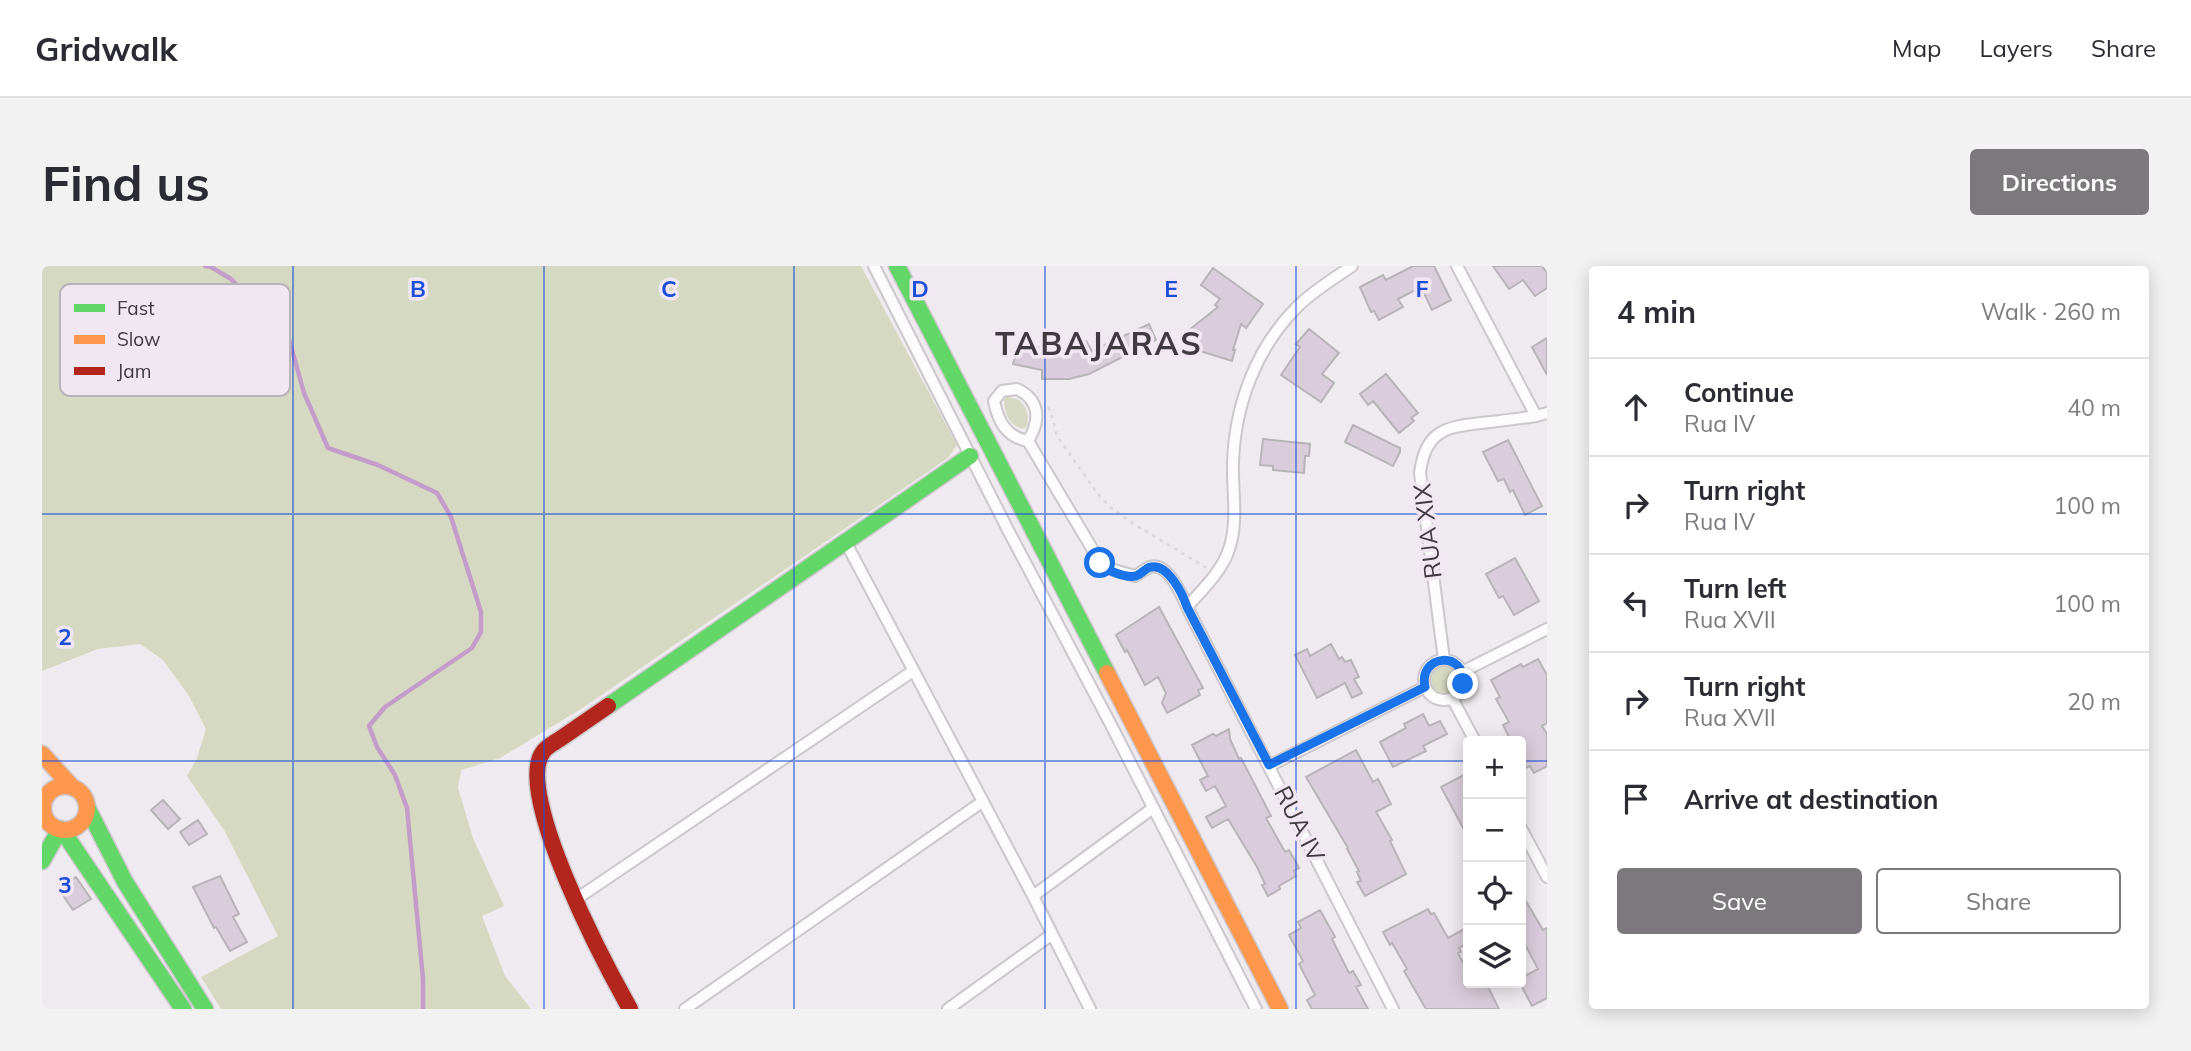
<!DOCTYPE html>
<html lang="en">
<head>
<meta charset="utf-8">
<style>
	body { margin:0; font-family:Mulish,sans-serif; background:#f2f2f3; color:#2b2b33 }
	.controls { position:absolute; right:21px; bottom:21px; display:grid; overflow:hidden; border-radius:7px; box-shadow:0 4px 18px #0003 }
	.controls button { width:63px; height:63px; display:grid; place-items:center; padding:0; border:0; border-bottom:2px solid #e1e1e2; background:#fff; color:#2b2b33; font:35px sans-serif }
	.stop { position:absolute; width:21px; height:21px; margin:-16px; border:5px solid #1a73e8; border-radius:50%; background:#fff }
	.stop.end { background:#1a73e8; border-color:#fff; box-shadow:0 2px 7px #0008 }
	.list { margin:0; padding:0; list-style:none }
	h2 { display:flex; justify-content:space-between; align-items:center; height:91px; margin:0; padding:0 28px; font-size:30px }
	h2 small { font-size:23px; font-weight:400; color:#7c7c81 }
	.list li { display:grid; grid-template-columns:46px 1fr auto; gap:21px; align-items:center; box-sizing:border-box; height:98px; padding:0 28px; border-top:2px solid #e1e1e2 }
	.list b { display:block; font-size:26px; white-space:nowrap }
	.list p { margin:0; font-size:23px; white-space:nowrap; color:#7c7c81 }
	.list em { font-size:23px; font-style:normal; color:#7c7c81 }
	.actions { display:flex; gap:14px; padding:21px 28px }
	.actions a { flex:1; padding:16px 0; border:2px solid #7c787d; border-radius:7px; text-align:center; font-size:24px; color:#7c787d }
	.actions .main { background:#7c787d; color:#fff }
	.icon { flex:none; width:38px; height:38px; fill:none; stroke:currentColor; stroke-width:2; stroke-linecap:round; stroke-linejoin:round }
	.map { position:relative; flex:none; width:1505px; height:743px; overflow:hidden; border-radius:7px }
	header { display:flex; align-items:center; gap:42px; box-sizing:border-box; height:98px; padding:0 35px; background:#fff; border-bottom:2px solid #e1e1e2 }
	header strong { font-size:33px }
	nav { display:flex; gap:38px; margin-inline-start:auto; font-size:24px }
	.intro { display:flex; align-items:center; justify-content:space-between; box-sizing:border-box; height:168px; padding:0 42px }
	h1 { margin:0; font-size:49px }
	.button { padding:18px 32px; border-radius:7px; background:#7c787d; color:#fff; font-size:24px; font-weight:700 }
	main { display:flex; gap:42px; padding:0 42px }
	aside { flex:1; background:#fff; border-radius:7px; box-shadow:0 4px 18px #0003 }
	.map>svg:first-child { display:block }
	.green { fill:#d6d9c1 }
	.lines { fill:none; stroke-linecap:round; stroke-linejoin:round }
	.stream { stroke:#c49cc9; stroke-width:4.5 }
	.building { fill:#dacddb; stroke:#b7b4b8; stroke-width:2 }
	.street-casing { stroke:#cbc7cb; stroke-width:14 }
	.fast-casing { stroke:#cbc7cb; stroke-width:19 }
	.slow-casing { stroke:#cbc7cb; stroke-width:19 }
	.jam-casing { stroke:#cbc7cb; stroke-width:19 }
	.path { stroke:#d9d7d9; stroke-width:2.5; stroke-dasharray:3.5 5; stroke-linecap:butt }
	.street { stroke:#fdfcfd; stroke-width:10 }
	.fast { stroke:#63d668; stroke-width:16 }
	.slow { stroke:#ff974d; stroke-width:16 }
	.jam { stroke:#b3261e; stroke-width:16 }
	.route { stroke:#1a73e8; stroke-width:9 }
	.grid { fill:none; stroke:#1d4ed8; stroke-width:2; stroke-opacity:0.55 }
	.labels { text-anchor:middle; stroke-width:7; stroke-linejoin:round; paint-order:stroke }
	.street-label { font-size:24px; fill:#3e3a3f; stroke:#f1e7f2 }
	.district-label { font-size:32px; font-weight:bold; letter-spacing:2px; fill:#3e3a3f; stroke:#f1e7f2 }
	.key { fill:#f1e7f2; stroke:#bbb3bc; stroke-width:2 }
	.key-label { font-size:19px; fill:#3e3a3f }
	.grid-label { font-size:23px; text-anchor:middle; font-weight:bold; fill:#1d4ed8; stroke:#f1e7f2; stroke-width:7; stroke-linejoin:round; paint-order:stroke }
</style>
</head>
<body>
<header>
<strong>Gridwalk</strong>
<nav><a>Map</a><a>Layers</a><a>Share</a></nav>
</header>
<div class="intro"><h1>Find us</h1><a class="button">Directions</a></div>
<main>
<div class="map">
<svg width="1505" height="743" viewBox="0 0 1505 743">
	<rect width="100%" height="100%" fill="#efeaef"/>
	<path class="green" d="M0 0H819L915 179 906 192 539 443 458 492 419 504 416 522 431 572 462 640 440 650 463 710 489 743H179L159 711 236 670 182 564 145 510 155 492 164 463 147 430 121 394 98 378 56 383 0 405Z
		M965 131 975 133C985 139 987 149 985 160L981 163C966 159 963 148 962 134Z
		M1385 414a17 17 0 1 1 34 0a17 17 0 1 1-34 0Z"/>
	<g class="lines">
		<path class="stream" d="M163 0 169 1 189 13 247 73 262 127 286 182 336 199 395 227 409 251 439 346V366L430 382 343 441 327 460 335 481 353 509 365 542 381 713V743"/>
	</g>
	<path class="building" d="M1371 0H1392L1409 34 1390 44 1379 21 1356 33 1361 41 1337 54 1332 45 1329 46 1318 21 1341 9 1344 14Z
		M1451 0H1500L1505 7V22L1493 30 1481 14 1467 23Z
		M1171 2 1221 38 1204 62 1199 58 1191 84H1193L1190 95 1142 80 1147 64 1176 41 1173 39 1178 33 1159 19Z
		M1107 58 1114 74 1047 108 1027 113H1000V104L971 98 978 75 986 79 1001 82 1018 83 1044 75 1050 85Z
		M1267 63 1297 87 1280 108 1292 117 1279 136 1239 109 1258 81 1254 78Z
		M1505 72V109L1490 81Z
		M1344 108 1376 147 1369 152 1372 155 1357 167 1331 135 1326 139 1318 128Z
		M1311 159 1358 182V186L1351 200 1303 176Z
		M1221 173 1268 178 1267 190H1263L1262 207 1231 204V200L1218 199Z
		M1466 174 1500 240 1483 249 1471 224 1468 226 1462 213 1456 215 1441 186Z
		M1473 292 1497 335 1472 349 1461 330 1457 332 1444 308Z
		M1117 341 1161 422 1156 424 1158 429 1125 447 1120 437 1124 427 1116 411 1103 419 1085 384 1083 386 1074 369Z
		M1289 378 1297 393 1300 391 1303 396 1309 394 1317 411 1312 413 1320 427 1310 432 1303 417 1275 432 1253 389 1265 383 1268 390Z
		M1496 393 1505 409V457L1500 460 1505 468V500L1492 507 1488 500 1484 502 1479 492V475H1469L1461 459 1467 456 1454 433 1458 431 1449 414 1479 398 1481 401Z
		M1381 448 1387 460 1398 455 1405 468 1381 480 1384 485 1351 501 1338 476 1364 462 1362 458Z
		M1187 463 1188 473 1197 493 1199 492 1229 550 1224 552 1243 586 1247 584 1257 602 1252 605 1254 610 1237 620 1238 623 1226 630 1220 619 1223 618 1215 601 1186 553 1170 562 1164 551 1184 540 1173 520 1164 525 1158 514 1166 510 1150 479 1171 468 1174 470Z
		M1314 484 1331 516 1336 513 1349 538 1334 546 1350 574 1348 575 1364 608 1323 630 1315 616 1319 615 1315 606 1317 605 1305 583 1306 582 1264 511Z
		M1426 507V571L1399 521Z
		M121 534 138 553 126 563 109 544Z
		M156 554 165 568 147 579 138 566Z
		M178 610 197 648 191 651 205 676 188 685 174 661 172 662 151 621Z
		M34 611 49 633 31 644 16 622Z
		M1479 627 1501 664 1505 662V732L1490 740 1479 719V712L1496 703 1479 671Z
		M1386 643 1389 648 1392 647 1406 672 1426 661V677L1417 682 1419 686 1416 687 1426 706V717H1444L1457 743H1384L1362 705 1365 703 1350 677 1348 679 1341 666Z
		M1278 644 1293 671 1290 673 1307 707 1311 705 1319 719 1314 721 1326 743H1270L1265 734 1273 729 1257 698 1261 695 1247 669 1259 662 1256 656Z"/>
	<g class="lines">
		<g class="street-casing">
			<path id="street" d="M832 0 966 264 1068 457 1214 743
				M1415 0 1494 150
				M975 123C998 134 999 154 986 175 964 171 956 155 952 135L960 125Z
				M986 175 1061 301 1093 310C1098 308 1102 303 1108 301 1125 295 1140 329 1145 341L1351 743
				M803 275 991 630 1048 743
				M1145 341C1159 325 1179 306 1186 286 1197 258 1190 225 1191 196 1193 139 1214 82 1255 41 1271 25 1291 13 1310 0
				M1402 394 1378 207C1383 166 1402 161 1439 157 1457 155 1476 153 1494 150L1505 147
				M1382 414a20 20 0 1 1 40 0a20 20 0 1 1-40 0Z
				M1420 406 1505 363
				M1410 432 1433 475
				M1227 500 1383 421
				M1479 562 1505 611
				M991 630 1111 542
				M533 634 871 405
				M643 743 940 536
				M906 743 1009 669"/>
		</g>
		<g class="fast-casing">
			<path id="fast" d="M855 0 1065 407
				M566 440 928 190
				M46 543 83 616 163 743
				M0 547 1 541
				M20 564 141 743
				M0 595 18 563"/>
		</g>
		<g class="slow-casing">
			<path id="slow" d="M1065 407 1238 743
				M0 488 30 521
				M1 542a22 22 0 1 1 44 0a22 22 0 1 1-44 0Z"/>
		</g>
		<g class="jam-casing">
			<path id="jam" d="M566 440C550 451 534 462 518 473 512 477 504 481 501 486 471 526 565 702 588 743"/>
		</g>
		<path class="path" d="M1006 141 1009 147 1015 170 1055 227 1068 241 1092 258 1165 302"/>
		<use href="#street" class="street"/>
		<use href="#fast" class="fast"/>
		<use href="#slow" class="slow"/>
		<use href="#jam" class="jam"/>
	</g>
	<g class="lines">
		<path class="route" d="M1058 297C1064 305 1084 312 1094 310 1100 308 1103 302 1109 301 1126 297 1141 329 1145 341L1227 499 1383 421C1376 388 1424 384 1421 418"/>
	</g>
	<path class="grid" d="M251 0V743M502 0V743M752 0V743M1003 0V743M1254 0V743M0 248H1505M0 495H1426M1479 495H1505"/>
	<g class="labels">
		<g class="street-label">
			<text transform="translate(1386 265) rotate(-97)" y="8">RUA XIX</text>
			<text transform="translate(1257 558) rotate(63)" y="8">RUA IV</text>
		</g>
		<g class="district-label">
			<text x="1057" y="89">TABAJARAS</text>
		</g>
	</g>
	<rect x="18" y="18" width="230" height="112" rx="10" class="key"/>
	<rect x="32" y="38" width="31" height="8" fill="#63d668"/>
	<rect x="32" y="69" width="31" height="9" fill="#ff974d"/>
	<rect x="32" y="101" width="31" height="8" fill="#b3261e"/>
	<g class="key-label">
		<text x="75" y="49">Fast</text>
		<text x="75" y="80">Slow</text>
		<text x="75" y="112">Jam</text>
	</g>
	<g class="grid-label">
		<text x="376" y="31">B</text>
		<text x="627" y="31">C</text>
		<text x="878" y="31">D</text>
		<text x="1129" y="31">E</text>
		<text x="1380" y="31">F</text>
		<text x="23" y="379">2</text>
		<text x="23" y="627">3</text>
	</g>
</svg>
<div class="controls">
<button>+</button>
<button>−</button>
<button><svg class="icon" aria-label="locate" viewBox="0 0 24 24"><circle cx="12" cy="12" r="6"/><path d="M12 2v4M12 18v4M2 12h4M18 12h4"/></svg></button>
<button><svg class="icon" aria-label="layers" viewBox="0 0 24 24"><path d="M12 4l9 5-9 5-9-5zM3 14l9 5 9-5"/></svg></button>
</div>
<div class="stop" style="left:1058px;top:297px"></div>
<div class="stop end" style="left:1421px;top:418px"></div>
</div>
<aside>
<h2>4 min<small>Walk · 260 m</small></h2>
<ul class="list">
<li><svg class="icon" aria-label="ahead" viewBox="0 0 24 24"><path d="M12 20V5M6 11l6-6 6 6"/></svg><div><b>Continue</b><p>Rua IV</p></div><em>40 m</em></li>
<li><svg class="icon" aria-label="right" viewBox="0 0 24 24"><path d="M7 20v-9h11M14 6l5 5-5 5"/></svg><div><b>Turn right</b><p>Rua IV</p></div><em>100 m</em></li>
<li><svg class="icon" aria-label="left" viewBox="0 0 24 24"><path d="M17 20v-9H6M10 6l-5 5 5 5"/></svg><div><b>Turn left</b><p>Rua XVII</p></div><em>100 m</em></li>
<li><svg class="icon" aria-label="right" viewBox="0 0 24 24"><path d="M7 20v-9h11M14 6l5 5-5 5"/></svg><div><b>Turn right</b><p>Rua XVII</p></div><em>20 m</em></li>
<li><svg class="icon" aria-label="arrive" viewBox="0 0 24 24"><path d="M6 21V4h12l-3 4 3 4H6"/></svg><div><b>Arrive at destination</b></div></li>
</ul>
<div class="actions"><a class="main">Save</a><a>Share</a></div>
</aside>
</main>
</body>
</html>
